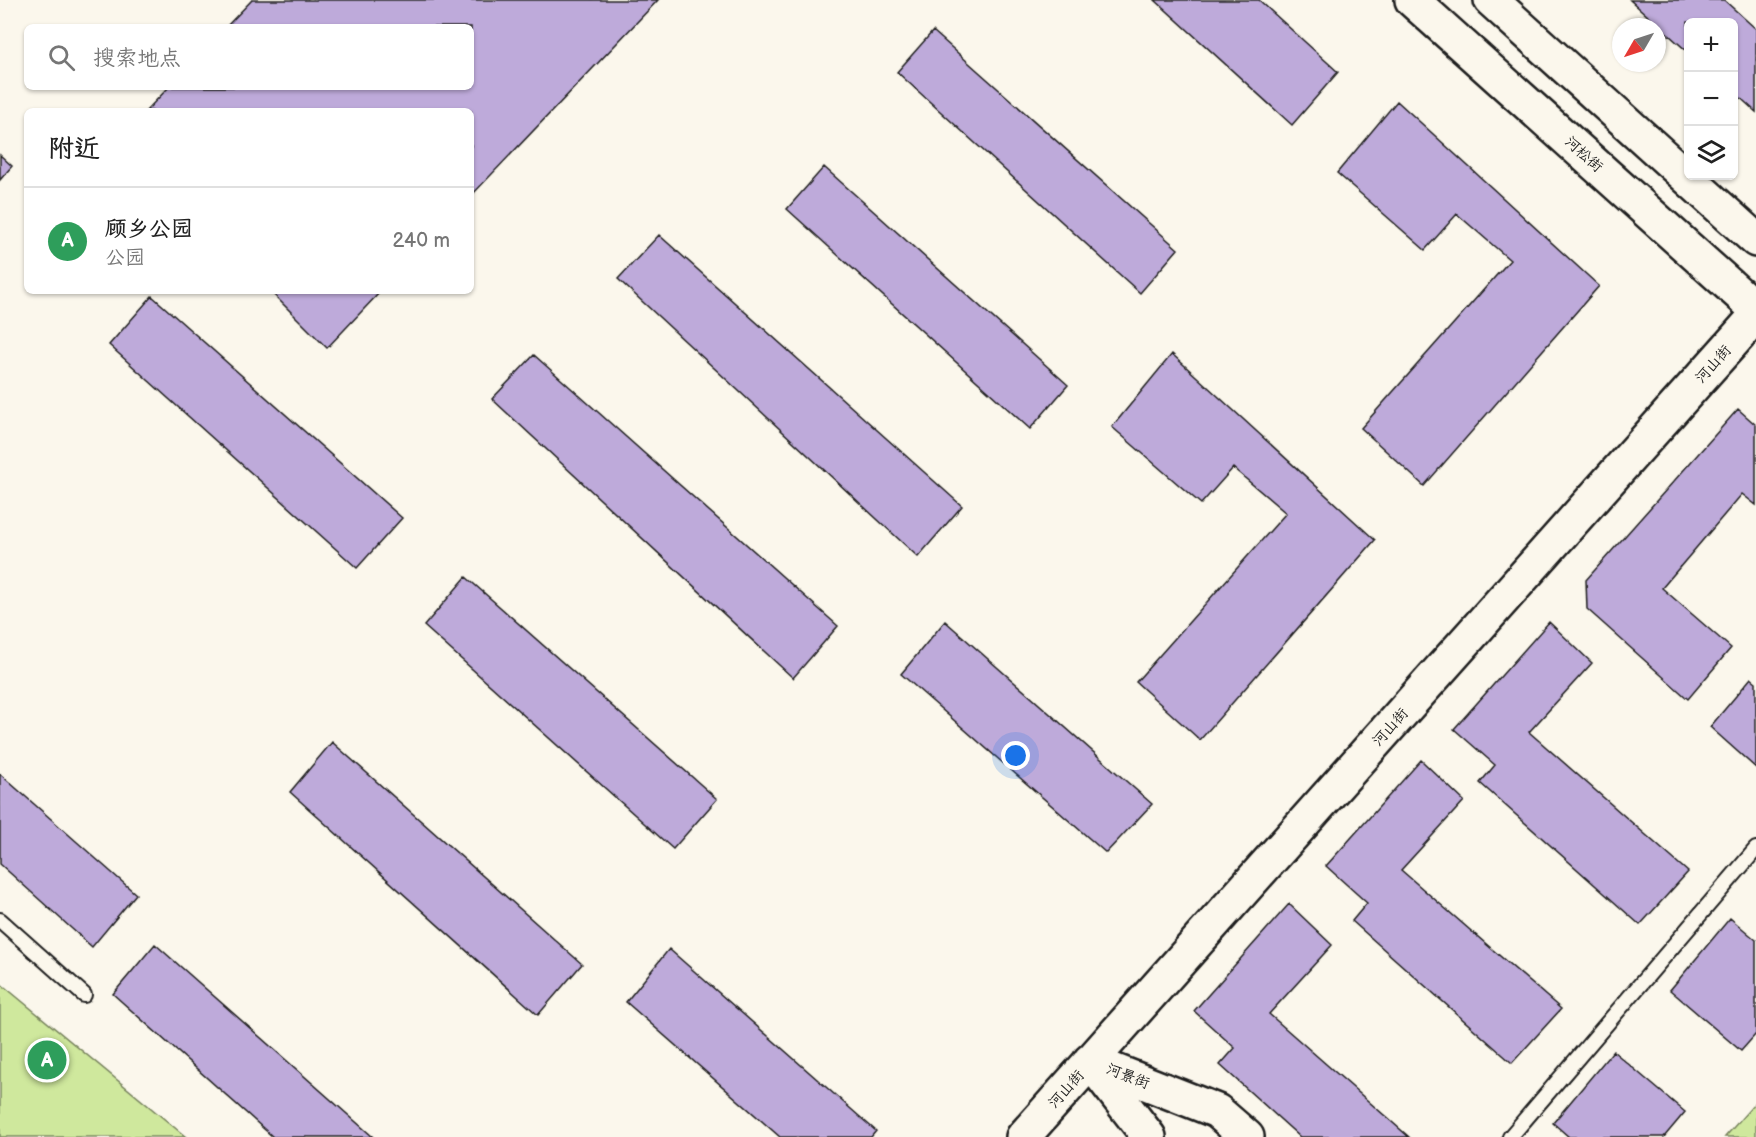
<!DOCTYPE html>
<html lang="zh">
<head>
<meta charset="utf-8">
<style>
	body { margin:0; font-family:"Balsamiq Sans","LXGW WenKai TC",sans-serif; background:#f6f6f6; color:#222 }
	.controls { position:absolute; right:18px; top:18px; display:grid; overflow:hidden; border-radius:9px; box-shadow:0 2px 4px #0004 }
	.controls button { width:54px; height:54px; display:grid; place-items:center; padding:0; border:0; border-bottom:2px solid #e0e0e0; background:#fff; color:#222; font:30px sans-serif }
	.compass { position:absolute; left:1612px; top:18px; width:54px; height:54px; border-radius:50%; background:#fff; box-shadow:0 2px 4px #0004; rotate:231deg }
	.you { position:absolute; left:1016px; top:756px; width:21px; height:21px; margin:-15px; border:4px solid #fff; border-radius:50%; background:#1a73e8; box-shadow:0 0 0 9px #1a73e833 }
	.badge { display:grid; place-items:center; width:39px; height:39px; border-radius:50%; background:#111827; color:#fff; font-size:20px; font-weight:700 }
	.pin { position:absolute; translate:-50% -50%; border:3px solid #fff; box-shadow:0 2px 6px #0006 }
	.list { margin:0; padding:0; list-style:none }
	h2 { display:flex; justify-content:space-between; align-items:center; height:78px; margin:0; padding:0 24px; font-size:26px }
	h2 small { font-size:20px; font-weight:400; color:#767676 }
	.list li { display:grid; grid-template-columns:39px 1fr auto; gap:18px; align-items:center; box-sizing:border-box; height:108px; padding:0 24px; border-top:2px solid #e0e0e0 }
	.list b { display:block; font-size:22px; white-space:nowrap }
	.list p { margin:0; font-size:20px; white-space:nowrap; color:#767676 }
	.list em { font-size:20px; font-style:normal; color:#767676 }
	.icon { flex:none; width:33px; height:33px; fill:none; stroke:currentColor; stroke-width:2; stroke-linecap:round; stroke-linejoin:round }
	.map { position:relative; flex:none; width:1756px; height:1137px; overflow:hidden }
	.search { position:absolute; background:#fff; box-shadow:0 2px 4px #0004; left:24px; top:24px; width:450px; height:66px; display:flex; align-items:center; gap:15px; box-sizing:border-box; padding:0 21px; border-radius:9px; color:#767676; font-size:22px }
	.panel { position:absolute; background:#fff; box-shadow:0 2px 4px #0004; left:24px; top:108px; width:450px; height:186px; border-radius:9px }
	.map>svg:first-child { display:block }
	.green { fill:#cfe89d; stroke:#76825c; stroke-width:1.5 }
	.building { fill:#beaada; stroke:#1c1c1c; stroke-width:1.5 }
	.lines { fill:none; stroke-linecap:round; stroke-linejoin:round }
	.lane-casing { stroke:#1c1c1c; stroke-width:18 }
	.secondary-casing { stroke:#1c1c1c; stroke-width:38 }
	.lane { stroke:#fbf7ec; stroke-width:14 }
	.secondary { stroke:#fbf7ec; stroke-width:33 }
	.labels { text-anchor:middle; stroke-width:4.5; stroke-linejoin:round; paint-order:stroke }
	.street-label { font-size:15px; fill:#1c1c1c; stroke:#fbf7ec }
</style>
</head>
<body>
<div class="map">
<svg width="1756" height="1137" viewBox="0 0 1756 1137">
	<rect width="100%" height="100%" fill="#fbf7ec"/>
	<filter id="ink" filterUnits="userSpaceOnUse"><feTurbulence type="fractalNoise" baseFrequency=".0167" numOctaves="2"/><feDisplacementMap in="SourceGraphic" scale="12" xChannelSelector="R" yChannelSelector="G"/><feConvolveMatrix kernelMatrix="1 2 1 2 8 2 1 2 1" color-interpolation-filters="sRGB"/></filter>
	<g filter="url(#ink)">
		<path class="green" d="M0 983 186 1137H0Z
			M1756 1102V1137H1725Z"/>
		<path class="building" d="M252 0H658L471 196V111H146L169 87H471V27H226Z
			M1155 0H1259L1338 72 1292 125Z
			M1630 0H1724L1756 29V112L1734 92V22H1688V52Z
			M933 31 1178 249 1140 293 897 72Z
			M1397 101 1599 286 1424 486 1361 428 1510 260 1457 214 1425 250 1337 173Z
			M0 155 12 166 0 180Z
			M824 167 1068 385 1030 429 787 209Z
			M659 235 962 506 918 557 618 279Z
			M270 291H381L327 348Z
			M152 296 402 518 357 568 109 345Z
			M1172 354 1375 540 1200 740 1136 682 1286 513 1233 468 1201 504 1112 427Z
			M534 355 838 626 793 678 492 399Z
			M1738 409 1756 425V505L1742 494 1662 588 1731 648 1688 699 1587 609 1586 580Z
			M466 577 717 799 673 849 424 626Z
			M945 621 1152 804 1106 853 901 674Z
			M1549 622 1592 663 1529 732 1688 872 1640 925 1480 783 1495 765 1454 729Z
			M1751 678 1756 682V768L1710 727Z
			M332 742 582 964 538 1015 290 792Z
			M1421 760 1464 801 1401 870 1561 1009 1512 1063 1352 921 1367 903 1326 866Z
			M0 774 136 894 92 947 0 864Z
			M1289 904 1332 945 1269 1014 1409 1137H1300L1220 1065 1235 1048 1194 1011Z
			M1730 918 1756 940V1034L1741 1051 1670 990Z
			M155 944 373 1137H273L113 994Z
			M669 949 876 1131 871 1137H780L626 1002Z
			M1613 1051 1685 1112 1664 1137H1569L1553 1123Z"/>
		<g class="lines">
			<g class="lane-casing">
				<path id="lane" d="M0 920 84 995
					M1510 1137 1756 849"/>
			</g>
			<g class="secondary-casing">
				<path id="secondary" d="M1412 0 1756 309
					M1491 0 1756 240
					M1090 1061 1217 1111 1247 1137
					M1090 1061 1149 1137
					M1023 1137 1756 316"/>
			</g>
			<use href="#lane" class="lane"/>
			<use href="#secondary" class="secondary"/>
		</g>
	</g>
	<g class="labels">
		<g class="street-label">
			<text transform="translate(1584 154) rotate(42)" y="5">河松街</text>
			<text transform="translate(1713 364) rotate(-48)" y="5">河山街</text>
			<text transform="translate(1390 727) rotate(-48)" y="5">河山街</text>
			<text transform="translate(1128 1076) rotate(21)" y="5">河景街</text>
			<text transform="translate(1066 1089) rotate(-48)" y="5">河山街</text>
		</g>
	</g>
</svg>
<div class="controls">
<button>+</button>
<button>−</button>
<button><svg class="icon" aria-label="layers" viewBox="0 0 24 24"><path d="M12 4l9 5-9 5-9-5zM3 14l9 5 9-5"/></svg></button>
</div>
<svg class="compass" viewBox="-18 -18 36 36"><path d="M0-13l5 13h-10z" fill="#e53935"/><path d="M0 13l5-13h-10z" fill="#767676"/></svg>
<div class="you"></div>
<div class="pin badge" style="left:47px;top:1060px;background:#2e9e5b">A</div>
<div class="search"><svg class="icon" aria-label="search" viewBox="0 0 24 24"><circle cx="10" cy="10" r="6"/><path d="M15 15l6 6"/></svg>搜索地点</div>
<section class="panel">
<h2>附近<small></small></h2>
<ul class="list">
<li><span class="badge" style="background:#2e9e5b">A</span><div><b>顾乡公园</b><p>公园</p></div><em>240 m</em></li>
</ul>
</section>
</div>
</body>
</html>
